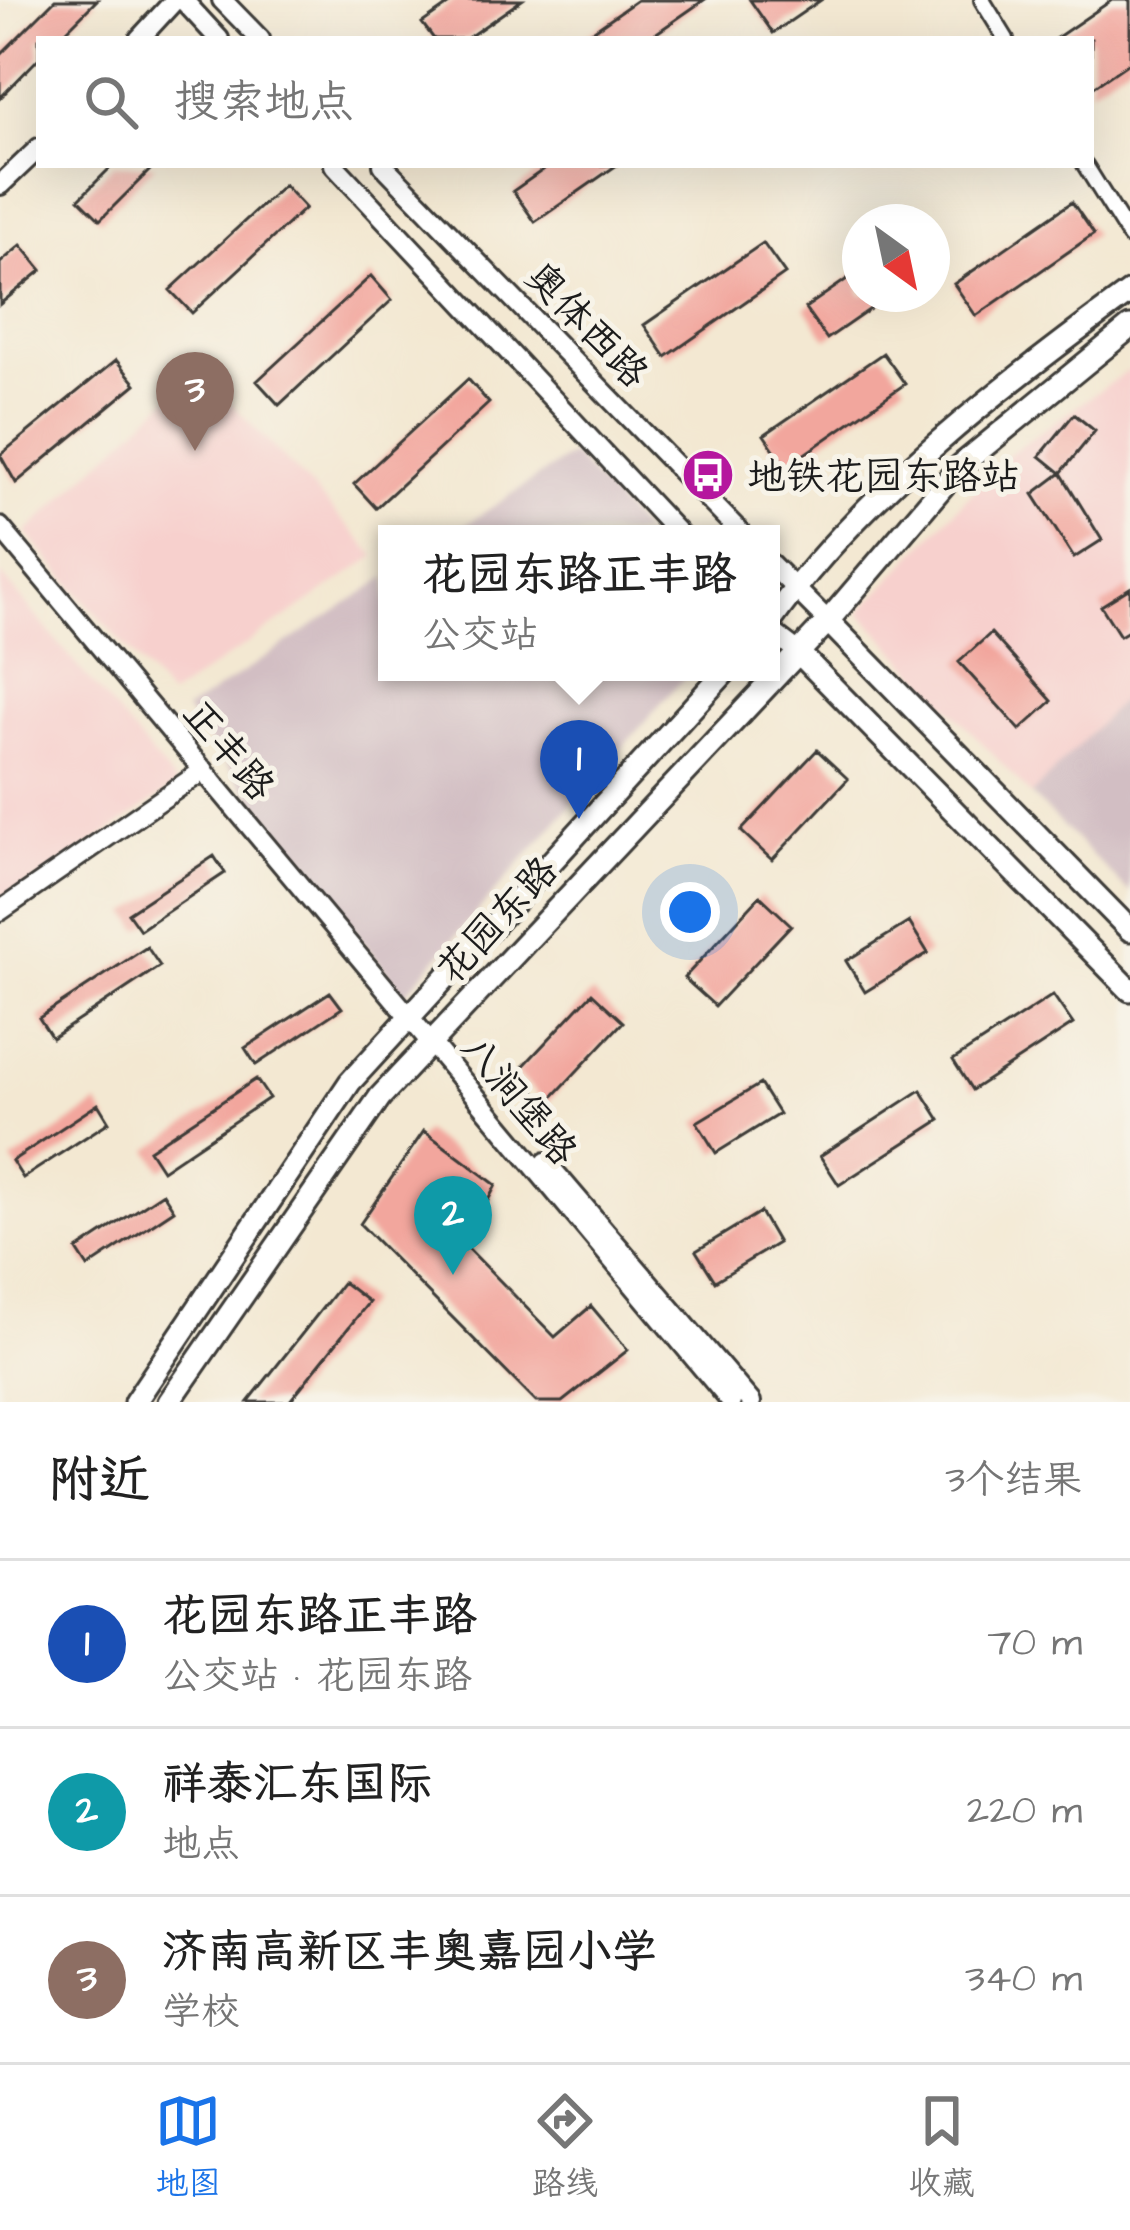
<!DOCTYPE html>
<html lang="zh">
<head>
<meta charset="utf-8">
<style>
	body { margin:0; font-family:"Architects Daughter","LXGW WenKai TC",sans-serif; background:#f2f2f2; color:#222 }
	.compass { position:absolute; left:842px; top:204px; width:108px; height:108px; border-radius:50%; background:#fff; box-shadow:0 12px 48px #0002; rotate:147deg }
	.you { position:absolute; left:690px; top:912px; width:42px; height:42px; margin:-30px; border:9px solid #fff; border-radius:50%; background:#1a73e8; box-shadow:0 0 0 18px #1a73e833 }
	.badge { display:grid; place-items:center; width:78px; height:78px; border-radius:50%; background:#1a73e8; color:#fff; font-size:39px; font-weight:700 }
	.pin { position:absolute; translate:-50% -99px; filter:drop-shadow(0 3px 6px #0008) }
	.pin::after { content:''; position:absolute; top:63px; width:42px; height:36px; background:inherit; clip-path:polygon(0 0,100% 0,50% 100%) }
	.popup { position:absolute; left:378px; top:525px; width:402px; height:156px; box-sizing:border-box; display:grid; place-content:center; border-radius:0px; background:#fff; filter:drop-shadow(0 3px 9px #0005); font-size:39px; white-space:nowrap; color:#767676 }
	.popup b { font-size:45px; color:#222 }
	.popup::after { content:''; position:absolute; left:50%; top:100%; margin-left:-24px; border:24px solid transparent; border-top-color:#fff }
	.list { margin:0; padding:0; list-style:none }
	h2 { display:flex; justify-content:space-between; align-items:center; height:156px; margin:0; padding:0 48px; font-size:51px }
	h2 small { font-size:39px; font-weight:400; color:#767676 }
	.list li { display:grid; grid-template-columns:78px 1fr auto; gap:36px; align-items:center; box-sizing:border-box; height:168px; padding:0 48px; border-top:3px solid #e0e0e0 }
	.list b { display:block; font-size:45px; white-space:nowrap }
	.list p { margin:0; font-size:39px; white-space:nowrap; color:#767676 }
	.list em { font-size:39px; font-style:normal; color:#767676 }
	.icon { flex:none; width:66px; height:66px; fill:none; stroke:currentColor; stroke-width:2; stroke-linecap:round; stroke-linejoin:round }
	.map { position:relative; flex:none; width:1130px; height:1402px; overflow:hidden }
	.search { position:absolute; background:#fff; box-shadow:0 12px 48px #0002; left:36px; right:36px; top:36px; height:132px; display:flex; align-items:center; gap:30px; box-sizing:border-box; padding:0 42px; border-radius:0px; color:#767676; font-size:45px }
	.sheet { height:660px; background:#fff }
	nav { display:flex; justify-content:space-around; align-items:center; box-sizing:border-box; height:168px; border-top:3px solid #e0e0e0; background:#fff; font-size:33px; color:#767676 }
	nav a { display:grid; justify-items:center; gap:6px }
	nav .on { color:#1a73e8 }
	.map>svg:first-child { display:block }
	.built { fill:#f7d0cd }
	.industrial { fill:#d2bec3 }
	.building { fill:#f2a69d }
	.lines { fill:none; stroke-linecap:round; stroke-linejoin:round }
	.street-casing { stroke:#3c3b37; stroke-width:20 }
	.secondary-casing { stroke:#3c3b37; stroke-width:24 }
	.primary-casing { stroke:#3c3b37; stroke-width:27 }
	.street { stroke:#fff; stroke-width:14 }
	.secondary { stroke:#fff; stroke-width:18 }
	.primary { stroke:#fff; stroke-width:21 }
	.labels { text-anchor:middle; stroke-width:10; stroke-linejoin:round; paint-order:stroke }
	.street-label { font-size:39px; fill:#1c1c1c; stroke:#f7f3e8 }
	.poi-label { font-size:39px; fill:#1c1c1c; stroke:#f7f3e8; text-anchor:start }
</style>
</head>
<body>
<div class="map">
<svg width="1130" height="1402" viewBox="0 0 1130 1402">
	<rect width="100%" height="100%" fill="#f7f3e8"/>
	<filter id="ink" filterUnits="userSpaceOnUse"><feTurbulence type="fractalNoise" baseFrequency=".00833" numOctaves="2"/><feDisplacementMap in="SourceGraphic" scale="24" xChannelSelector="R" yChannelSelector="G"/><feConvolveMatrix kernelMatrix="1 2 1 2 8 2 1 2 1" color-interpolation-filters="sRGB"/></filter>
	<filter id="wash" filterUnits="userSpaceOnUse"><feTurbulence type="fractalNoise" baseFrequency=".004" numOctaves="4" result="noise"/><feDisplacementMap in="SourceGraphic" scale="48" xChannelSelector="R" yChannelSelector="G"/><feGaussianBlur stdDeviation="2.7" result="paint"/><feColorMatrix in="noise" values="0 0 0 0 0 0 0 0 0 0 0 0 0 0 0 0 0 1.4 0 .05"/><feComposite in="paint" operator="in"/></filter>
	<g filter="url(#wash)">
		<rect width="100%" height="100%" fill="#f3e8d2"/>
		<path class="built" d="M199 369 376 556 169 697 26 533Z
			M1130 369V691L1031 795 860 612 1005 457Z
			M0 573 177 785 0 907Z"/>
		<path class="industrial" d="M572 454 645 534H452Z
			M387 577V672H689L404 995 185 711Z
			M1130 691V893L1031 795Z"/>
		<g id="blocks">
			<path class="building" d="M55 0H97L58 39H39V58L0 98V55Z
				M455 0H522L466 39H434L422 23Z
				M637 0H704L648 39H581Z
				M750 0H821L773 33Z
				M1112 0H1130V62L1091 89V39H1055Z
				M113 165H155L100 220 79 199Z
				M550 165H617L535 222 513 191Z
				M284 185 305 208 192 313 170 290Z
				M1072 202 1094 234 976 316 954 284Z
				M763 243 785 274 666 357 644 325Z
				M21 245 42 270 0 304V263Z
				M860 270V294H892L827 339 805 308Z
				M371 276 392 300 279 405 257 381Z
				M883 353 905 384 786 467 764 435Z
				M116 360 136 384 16 483 0 455Z
				M468 379 489 403 376 508 354 484Z
				M1074 414 1095 431 1061 473 1040 456Z
				M1061 473 1102 540 1074 558 1033 494Z
				M1130 588V630L1120 636 1101 606Z
				M991 633 1052 701 1020 730 959 662Z
				M817 750 848 779 772 860 741 831Z
				M214 856 225 873 140 930 128 913Z
				M760 896 791 925 715 1006 684 978Z
				M909 922 928 953 865 992 846 961Z
				M147 947 160 966 52 1038 39 1018Z
				M330 992 342 1008 256 1065 245 1048Z
				M592 993 623 1022 547 1103 516 1074Z
				M1053 995 1073 1024 972 1090 953 1060Z
				M256 1079 269 1098 162 1170 149 1150Z
				M760 1084 779 1114 716 1153 697 1122Z
				M921 1090 940 1120 839 1185 820 1156Z
				M98 1104 109 1122 23 1178 12 1161Z
				M424 1131 496 1185 465 1245 555 1337 591 1306 628 1350 562 1402H536L360 1224Z
				M163 1193 174 1210 88 1267 77 1250Z
				M760 1212 778 1243 715 1281 696 1251Z
				M343 1282 369 1302 289 1402H248Z"/>
		</g>
	</g>
	<g filter="url(#ink)">
		<use href="#blocks" fill-opacity="0" stroke="#3c3b37" stroke-width="3"/>
		<g class="lines">
			<g class="street-casing">
				<path id="street" d="M982 0 1006 39
					M1085 165 1130 237"/>
			</g>
			<g class="secondary-casing">
				<path id="secondary" d="M183 0 219 39
					M222 0 260 39
					M139 39 175 0
					M334 165 679 534
					M383 165 742 534
					M0 185 39 148
					M0 527 731 1402
					M771 564 828 621
					M771 631 796 650
					M0 911 204 770
					M546 1162 751 1402"/>
			</g>
			<g class="primary-casing">
				<path id="primary" d="M771 621C861 494 1005 383 1130 292
					M828 621 1130 930
					M796 650 1130 990
					M135 1402 350 1082 725 672
					M169 1402 380 1097 828 621 960 466 1130 327"/>
			</g>
			<use href="#street" class="street"/>
			<use href="#secondary" class="secondary"/>
			<use href="#primary" class="primary"/>
		</g>
	</g>
	<defs>
		<g id="bus-disc" transform="scale(2.7)"><circle r="9.5" fill="#b5179e" stroke="#f7f3e8"/><path d="M-5-6H5V4H4V6H2V4H-2V6H-4V4H-5ZM-3.5-4V0h7V-4ZM-3.5 1.2v1.5H-2V1.2ZM2 1.2v1.5H3.5V1.2Z" fill="#fff"/></g>
	</defs>
	<g fill-rule="evenodd">
		<use href="#bus-disc" x="708" y="475"/>
	</g>
	<g class="labels">
		<g class="street-label">
			<text transform="translate(588 324) rotate(46)" y="14">奥体西路</text>
			<text transform="translate(230 749) rotate(50)" y="14">正丰路</text>
			<text transform="translate(496 919) rotate(-47)" y="14">花园东路</text>
			<text transform="translate(520 1099) rotate(50)" y="14">八涧堡路</text>
		</g>
		<g class="poi-label">
			<text x="747" y="489">地铁花园东路站</text>
		</g>
	</g>
</svg>
<svg class="compass" viewBox="-18 -18 36 36"><path d="M0-13l5 13h-10z" fill="#e53935"/><path d="M0 13l5-13h-10z" fill="#767676"/></svg>
<div class="you"></div>
<div class="pin badge" style="left:579px;top:819px;background:#1a4fb4">1</div>
<div class="popup"><b>花园东路正丰路</b>公交站</div>
<div class="pin badge" style="left:453px;top:1275px;background:#0f9aa8">2</div>
<div class="pin badge" style="left:195px;top:451px;background:#8d6e63">3</div>
<div class="search"><svg class="icon" aria-label="search" viewBox="0 0 24 24"><circle cx="10" cy="10" r="6"/><path d="M15 15l6 6"/></svg>搜索地点</div>
</div>
<section class="sheet">
<h2>附近<small>3个结果</small></h2>
<ul class="list">
<li><span class="badge" style="background:#1a4fb4">1</span><div><b>花园东路正丰路</b><p>公交站 · 花园东路</p></div><em>70 m</em></li>
<li><span class="badge" style="background:#0f9aa8">2</span><div><b>祥泰汇东国际</b><p>地点</p></div><em>220 m</em></li>
<li><span class="badge" style="background:#8d6e63">3</span><div><b>济南高新区丰奥嘉园小学</b><p>学校</p></div><em>340 m</em></li>
</ul>
</section>
<nav>
<a class="on"><svg class="icon" aria-label="map" viewBox="0 0 24 24"><path d="M3 6l6-2 6 2 6-2v14l-6 2-6-2-6 2zM9 4v14M15 6v14"/></svg>地图</a>
<a><svg class="icon" aria-label="directions" viewBox="0 0 24 24"><path d="M12 3l9 9-9 9-9-9zM9 14v-3h6M13 9l2 2-2 2"/></svg>路线</a>
<a><svg class="icon" aria-label="saved" viewBox="0 0 24 24"><path d="M7 4h10v16l-5-4-5 4z"/></svg>收藏</a>
</nav>
</body>
</html>
